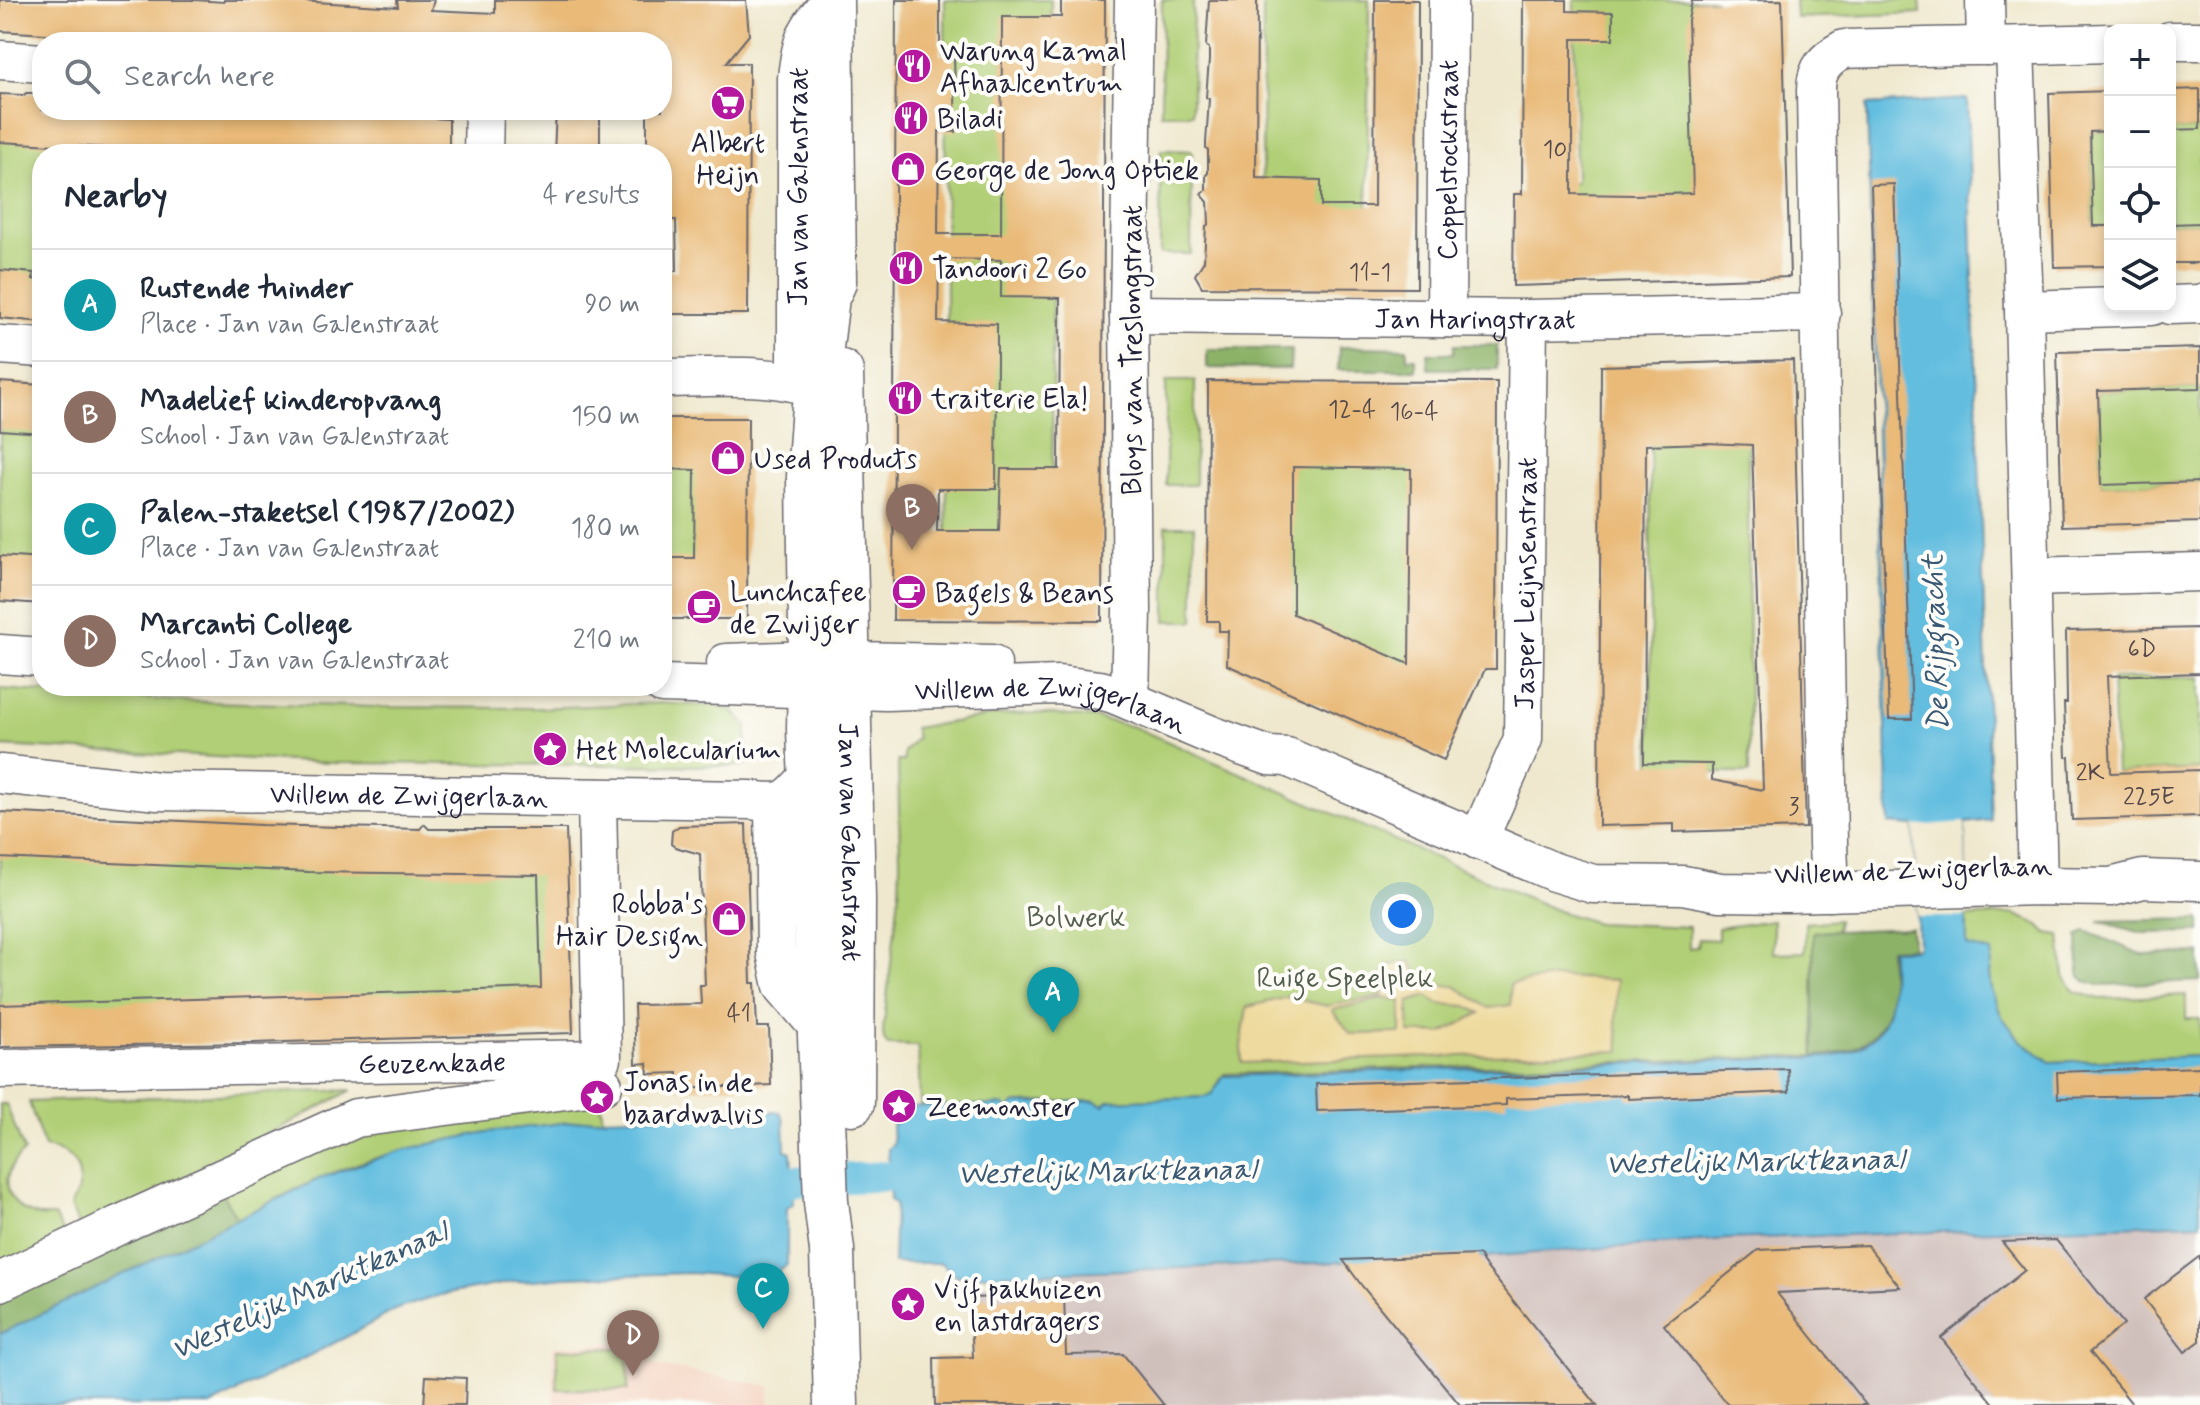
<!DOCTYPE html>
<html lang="en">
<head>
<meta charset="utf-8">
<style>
	body { margin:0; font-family:Mynerve,sans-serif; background:#f2f2f3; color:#1f2937 }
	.controls { position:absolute; right:24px; top:24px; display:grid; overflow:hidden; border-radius:16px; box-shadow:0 4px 12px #0003 }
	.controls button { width:72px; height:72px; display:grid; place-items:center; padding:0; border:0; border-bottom:2px solid #e0e1e3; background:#fff; color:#1f2937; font:40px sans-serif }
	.you { position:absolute; left:1402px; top:914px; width:28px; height:28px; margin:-20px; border:6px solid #fff; border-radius:50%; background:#1a73e8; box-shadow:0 0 0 12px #1a73e833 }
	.badge { display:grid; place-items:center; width:52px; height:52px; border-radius:50%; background:#b5179e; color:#fff; font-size:26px; font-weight:700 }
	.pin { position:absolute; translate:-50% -66px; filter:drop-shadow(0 2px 4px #0008) }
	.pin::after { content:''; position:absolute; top:42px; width:28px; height:24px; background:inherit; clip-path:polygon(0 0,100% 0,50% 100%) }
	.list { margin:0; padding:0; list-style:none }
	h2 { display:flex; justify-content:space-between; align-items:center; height:104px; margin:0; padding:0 32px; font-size:34px }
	h2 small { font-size:26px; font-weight:400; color:#747a83 }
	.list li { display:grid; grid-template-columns:52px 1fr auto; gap:24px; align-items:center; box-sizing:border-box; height:112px; padding:0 32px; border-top:2px solid #e0e1e3 }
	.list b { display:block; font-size:30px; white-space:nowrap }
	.list p { margin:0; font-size:26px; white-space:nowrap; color:#747a83 }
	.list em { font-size:26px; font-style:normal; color:#747a83 }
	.icon { flex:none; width:44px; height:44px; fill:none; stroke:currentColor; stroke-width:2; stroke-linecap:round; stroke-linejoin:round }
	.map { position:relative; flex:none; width:2200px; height:1405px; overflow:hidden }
	.search { position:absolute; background:#fff; box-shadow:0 4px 12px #0003; left:32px; top:32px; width:640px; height:88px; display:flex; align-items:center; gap:20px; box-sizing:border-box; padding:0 28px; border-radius:32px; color:#747a83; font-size:30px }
	.panel { position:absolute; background:#fff; box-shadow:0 4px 12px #0003; left:32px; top:144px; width:640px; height:552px; border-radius:32px }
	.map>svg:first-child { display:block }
	.built { fill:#f4d3c0 }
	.industrial { fill:#d0c0bc }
	.green { fill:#b1cf76; stroke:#6a7858; stroke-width:2 }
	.forest { fill:#8cb267; stroke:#576a51; stroke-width:2 }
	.sand { fill:#eeda9e; stroke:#887e6c; stroke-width:2; fill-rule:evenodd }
	.water { fill:#62bddf; stroke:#42708d; stroke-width:2 }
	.pier { fill:#efe8ce }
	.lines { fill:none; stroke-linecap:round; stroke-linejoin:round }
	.canal { stroke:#62bddf; stroke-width:30 }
	.building { fill:#e9ba78; fill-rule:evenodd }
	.minor-casing { stroke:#6a676e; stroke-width:41 }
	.major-casing { stroke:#6a676e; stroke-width:47 }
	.minor { stroke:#fff; stroke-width:38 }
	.major { stroke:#fff; stroke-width:44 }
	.labels { text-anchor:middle; stroke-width:8; stroke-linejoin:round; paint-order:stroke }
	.number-label { font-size:24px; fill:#54484a }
	.poi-label { font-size:28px; fill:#22223b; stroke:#fdfcf7; text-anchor:start }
	.street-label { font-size:28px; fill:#22223b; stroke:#fdfcf7 }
	.park-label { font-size:28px; fill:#545f50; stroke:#fdfcf7 }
	.water-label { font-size:30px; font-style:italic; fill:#385874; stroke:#fdfcf7 }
</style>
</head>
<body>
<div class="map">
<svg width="2200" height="1405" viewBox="0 0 2200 1405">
	<rect width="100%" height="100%" fill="#fdfcf7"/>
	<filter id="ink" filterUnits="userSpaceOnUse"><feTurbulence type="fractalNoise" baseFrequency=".0125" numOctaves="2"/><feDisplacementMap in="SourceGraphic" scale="16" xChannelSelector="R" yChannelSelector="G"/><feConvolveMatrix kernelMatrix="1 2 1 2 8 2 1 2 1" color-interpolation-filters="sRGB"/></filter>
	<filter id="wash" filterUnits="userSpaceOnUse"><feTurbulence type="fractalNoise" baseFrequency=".006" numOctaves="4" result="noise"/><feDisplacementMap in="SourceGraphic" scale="32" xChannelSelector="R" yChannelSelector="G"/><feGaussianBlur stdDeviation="1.8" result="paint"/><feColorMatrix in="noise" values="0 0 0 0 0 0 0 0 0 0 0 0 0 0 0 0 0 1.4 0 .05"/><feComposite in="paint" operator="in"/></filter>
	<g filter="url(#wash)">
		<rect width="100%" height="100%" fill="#efe8ce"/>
		<path class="built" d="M629 1342 655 1365 770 1386V1405H554L553 1346Z"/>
		<path class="industrial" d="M2200 1206V1405H975L971 1286 1303 1232Z"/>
		<path class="green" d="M945 0H1051L1053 565 947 566Z
			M1162 0H1193L1192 114H1161Z
			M1263 0H1369L1367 233 1262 234Z
			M1574 0H1715L1719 219 1523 226 1528 186 1576 182Z
			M1795 0H1920L1921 13 1796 18Z
			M0 126 420 154H42V283L0 280Z
			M2200 129V223L2170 224V130Z
			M2110 131V226H2093L2090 132Z
			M1161 150 1192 151 1191 254H1160Z
			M1166 381H1195V485H1166Z
			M2200 388V482L2101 485 2098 391Z
			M1748 410 1749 773H1651L1650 411Z
			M0 422 42 424V577L0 572Z
			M1258 434 1444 437 1426 691 1258 625Z
			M662 454 721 457 730 589 662 588Z
			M1166 526H1194V621H1166Z
			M2200 677V769L2116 773 2112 679Z
			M0 689 178 701 381 707 537 708 659 703 719 706 732 711 747 725 746 766 329 763 0 746Z
			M1034 713 1096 718 1134 727 1558 911 1597 923 1689 927V948L1697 947 1698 939 1718 940V928L1773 920V953L1805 952V923L1838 920 1836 931 1813 932 1814 1056 1224 1074 1211 1095 1206 1097 1109 1101 1104 1105 1095 1101 1016 1103 1008 1109 1002 1105 920 1106 918 1046 888 1045 884 1040 883 1031 899 895 900 862 898 761H904V752L917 737 914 728 998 715Z
			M0 836 544 856 547 1009 0 1029Z
			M2014 914 2039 925 2047 933 2060 935 2064 976 2074 991 2100 999 2186 995V1019H2200V1056L2050 1062 2020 1040 2002 1017 1991 990 1989 976 1992 952 1967 947V917Z
			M596 1083 603 1118C521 1128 439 1137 360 1163 317 1177 277 1199 237 1219L221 1192 310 1145Z
			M352 1090 82 1233 70 1206C89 1177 78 1152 44 1147L29 1102Z
			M0 1104H6L24 1151C20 1155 15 1160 12 1166 0 1187 13 1209 35 1215 40 1217 48 1216 54 1216L67 1238 0 1269Z
			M628 1348V1390L557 1389V1349Z"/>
		<path class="forest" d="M1454 345H1497V369H1428V353H1454Z
			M1339 347 1407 348V358H1416V370H1338Z
			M1207 349H1291L1290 369 1207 368Z
			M2200 919V932L2142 933 2098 921Z
			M1911 928 1912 948 1889 949C1889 964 1892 980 1891 993 1888 1037 1854 1055 1814 1056L1813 932Z
			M2086 931 2143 955 2200 953V981L2101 985 2085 981 2079 974 2078 936Z
			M221 1192 237 1219 0 1334V1299Z"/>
		<path class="sand" d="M1410 961 1423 983 1455 986 1489 1008 1511 1005 1510 984 1560 977 1617 980 1616 1020 1620 1051 1242 1063 1241 1046 1247 1007 1288 997 1327 1006 1382 996 1385 966ZM1427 996 1439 1004 1467 1006 1480 1013 1443 1033H1409V1002ZM1383 998 1401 1001V1033L1351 1034 1332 1010Z"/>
		<path class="water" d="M1967 99 1991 820 1965 823 1967 946 1992 952 1989 976 1991 990 2002 1017 2020 1040 2050 1062 2200 1056V1223L1728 1239 1483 1257 956 1276 941 1263H893L895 1204 890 1200 888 1149 893 1144 892 1124 898 1122V1107L1003 1105 1008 1109 1015 1104 1095 1101 1104 1105 1108 1101 1206 1097 1211 1095 1224 1076 1830 1057C1895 1044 1892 1005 1891 950L1915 949 1918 946 1914 826 1889 824 1867 105Z
			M773 1112H780L784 1119 785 1150 791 1152 794 1203 787 1208V1265L770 1279 690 1273 565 1277 513 1282 440 1295 397 1309 348 1336 211 1405H0V1334L325 1176 402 1150 486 1132 603 1118Z"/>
		<path class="pier" d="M1965 822 1967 917H1917L1914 826Z"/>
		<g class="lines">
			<path class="canal" d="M754 1183 930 1174"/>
		</g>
		<g id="blocks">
			<path class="building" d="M0 0H194L224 2V0H281L398 7 397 0H434L431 10 495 13V0H746L749 35 726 63H749L748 314H662V271H677L676 220H662V154H647V110H662V42H194L150 40 148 42H132L126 41 123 38 81 36 79 39 46 34 0 31Z
				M896 0H940V55H954L956 132 939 131 938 234H1001L1002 17H1061V0H1105L1102 621 893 620ZM939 259 1001 260V297L1060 298 1059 469H1001L999 531H937L938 489H996L997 357V324L938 322Z
				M1209 0H1257L1256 178 1321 180V206H1374L1375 0H1418L1417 288 1202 287 1195 275 1204 261 1206 226 1209 224 1208 202 1201 194 1206 190V175L1208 173V150L1206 148V143L1209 99 1206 97 1209 60V48L1206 46Z
				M1523 0H1567V11L1613 12V39H1572V194L1634 195 1693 193 1688 20 1692 1 1782 0 1790 277 1513 286 1514 194H1522Z
				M2200 89V129L2170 130V90Z
				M2110 91V131L2090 132 2093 226H2110V266L2054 267 2049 93Z
				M26 93H42V110H321L322 112 363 114 365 111 389 113 390 116 449 119V154H217L0 142V94L24 95Z
				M556 110H600V154H554Z
				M1894 184 1912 719H1889L1871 185Z
				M2200 223V263H2170V224Z
				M0 270 34 273 33 279 42 280V322L0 318Z
				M2200 348V388L2098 391 2101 485 2200 482V522L2062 526 2057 352Z
				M1793 360 1806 828 1674 832V824L1599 826 1601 366ZM1707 443 1752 445 1763 790 1712 780V764L1644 763 1646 445Z
				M1208 381 1497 382 1496 669H1485L1444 760 1227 665 1228 631H1219V621H1207ZM1293 467 1411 469 1409 664 1293 614Z
				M0 382 42 385V433L0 430Z
				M662 418H748L747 619H662V570H668V558H694L695 470 662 469Z
				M0 556 42 559V604L0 601Z
				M2200 628V673L2107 676 2111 773 2200 770V816L2072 820 2069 757H2066L2064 703H2067L2066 631Z
				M0 812 262 825 420 829 424 824 429 829H566L573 1033 252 1043 0 1047V1005L541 988 538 875 309 872 0 858Z
				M746 824 751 983H755L757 1027H769L771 1085 678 1089V1073L648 1074 647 1063 636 1064 634 1005 701 1004 700 985H705L700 854 675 847 671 844 672 831 679 826Z
				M2200 1067V1095L2058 1098 2057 1072Z
				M1788 1069 1789 1092 1628 1099V1095L1506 1099V1105L1317 1111 1316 1084Z
				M2056 1240 2124 1324 2090 1352 2133 1405H1995L1941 1338 2025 1270 2002 1242Z
				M1867 1245 1900 1287 1777 1293 1866 1405H1728L1664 1325 1758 1250Z
				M1479 1255 1483 1263 1597 1405H1460L1362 1286 1343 1260Z
				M2200 1256V1341L2185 1352 2144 1299Z
				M1064 1295 1066 1355 1123 1354 1164 1405H935L934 1358 973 1357 970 1298Z
				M426 1376 466 1378 465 1405H424Z"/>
		</g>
	</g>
	<g filter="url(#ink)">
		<use href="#blocks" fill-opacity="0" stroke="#6a676e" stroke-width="2"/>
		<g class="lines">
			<g class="minor-casing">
				<g id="minor">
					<path d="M1985 0 1986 46"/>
					<path d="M2170 41H2200"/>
					<path d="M2015 46 2024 310 2038 886"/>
					<path d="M0 60 42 63"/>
					<path d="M483 154 484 110"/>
					<path d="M2170 305 2200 304"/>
					<path d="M2024 310 2151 306"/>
					<path id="s1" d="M1129 315 1528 319 1821 313"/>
					<path id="s2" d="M1446 318 1448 0"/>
					<path d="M0 345 42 348"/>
					<path d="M662 378C701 378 791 370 820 394"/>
					<path id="s3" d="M797 383V78C801 39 806 30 831 0"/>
					<path d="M2031 577 2200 572"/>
					<path d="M0 654 42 657"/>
					<path d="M726 663 810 660 992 664"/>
					<path id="s4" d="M662 684 886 691 1059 685 1100 690 1114 694 1211 735 1269 756 1287 757 1554 872 1593 884 1683 885 1720 892 1787 893 2038 886 2111 887 2143 879 2200 881"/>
					<path d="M1130 700 1132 610 1129 315 1134 0"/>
					<path id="s5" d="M0 774 158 791 751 800C786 805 787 801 809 776"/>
					<path d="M774 804 776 953 783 986 821 1030"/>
					<path id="s6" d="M1478 840 1523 739 1528 319"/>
					<path d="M1830 892 1828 844 1816 90C1816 68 1826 59 1844 49 1933 46 2021 46 2110 43"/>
					<path id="s7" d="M0 1069 602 1059 597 798"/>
					<path d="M0 1282 119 1225 356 1118 603 1085"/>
				</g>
			</g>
			<g class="major-casing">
				<g id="major">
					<path d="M831 0 834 282 827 297 814 406 809 477 811 628 809 729 826 1202 832 1250 836 1405"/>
					<path id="s8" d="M841 372 853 899 852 1103"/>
				</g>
			</g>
			<use href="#minor" class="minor"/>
			<use href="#major" class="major"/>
		</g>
	</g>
	<defs>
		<g id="restaurant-disc" transform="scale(1.8)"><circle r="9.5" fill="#b5179e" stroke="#fdfcf7"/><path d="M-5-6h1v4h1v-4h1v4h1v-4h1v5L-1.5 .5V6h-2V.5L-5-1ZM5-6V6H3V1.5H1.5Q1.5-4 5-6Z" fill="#fff"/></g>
		<g id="supermarket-disc" transform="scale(1.8)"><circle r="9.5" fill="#b5179e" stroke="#fdfcf7"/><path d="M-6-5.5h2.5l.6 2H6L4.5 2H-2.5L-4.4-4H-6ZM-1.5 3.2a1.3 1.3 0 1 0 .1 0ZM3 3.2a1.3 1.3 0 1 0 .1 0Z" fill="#fff"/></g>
		<g id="shop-disc" transform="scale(1.8)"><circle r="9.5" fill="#b5179e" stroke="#fdfcf7"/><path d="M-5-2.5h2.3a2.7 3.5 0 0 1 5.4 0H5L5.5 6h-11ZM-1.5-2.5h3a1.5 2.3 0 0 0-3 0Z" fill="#fff"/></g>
		<g id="cafe-disc" transform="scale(1.8)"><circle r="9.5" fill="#b5179e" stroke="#fdfcf7"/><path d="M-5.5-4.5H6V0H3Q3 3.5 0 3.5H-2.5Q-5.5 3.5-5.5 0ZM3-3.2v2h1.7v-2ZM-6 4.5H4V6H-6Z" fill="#fff"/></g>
		<g id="sight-disc" transform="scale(1.8)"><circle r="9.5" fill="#b5179e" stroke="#fdfcf7"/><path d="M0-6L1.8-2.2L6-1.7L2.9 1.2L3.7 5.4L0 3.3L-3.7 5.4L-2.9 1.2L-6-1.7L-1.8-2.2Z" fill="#fff"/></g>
	</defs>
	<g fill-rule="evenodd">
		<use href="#restaurant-disc" x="914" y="66"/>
		<use href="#supermarket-disc" x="728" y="103"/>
		<use href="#restaurant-disc" x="911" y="118"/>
		<use href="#shop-disc" x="908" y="169"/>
		<use href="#restaurant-disc" x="906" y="268"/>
		<use href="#restaurant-disc" x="905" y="398"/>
		<use href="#shop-disc" x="728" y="458"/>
		<use href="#cafe-disc" x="909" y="592"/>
		<use href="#cafe-disc" x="704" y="607"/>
		<use href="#sight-disc" x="550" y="749"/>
		<use href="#shop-disc" x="729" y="919"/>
		<use href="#sight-disc" x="597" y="1097"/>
		<use href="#sight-disc" x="899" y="1106"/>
		<use href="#sight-disc" x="908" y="1304"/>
	</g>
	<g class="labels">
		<g class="number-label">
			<text x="1555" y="157">10</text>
			<text x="1370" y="280">11-1</text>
			<text x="1352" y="417">12-4</text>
			<text x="1414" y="419">16-4</text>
			<text x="2142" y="656">6D</text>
			<text x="2090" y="780">2K</text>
			<text x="2149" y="804">225E</text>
			<text x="1794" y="814">3</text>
			<text x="739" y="1021">41</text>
		</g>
		<g class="poi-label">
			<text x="940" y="60">Warung Kamal<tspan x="940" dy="32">Afhaalcentrum</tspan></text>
			<text x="937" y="128">Biladi</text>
			<text x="728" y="152" text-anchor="middle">Albert<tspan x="728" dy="32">Heijn</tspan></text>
			<text x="934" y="179">George de Jong Optiek</text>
			<text x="932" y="278">Tandoori 2 Go</text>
			<text x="931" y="408">traiterie Ela!</text>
			<text x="754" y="468">Used Products</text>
			<text x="730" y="601">Lunchcafee<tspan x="730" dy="32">de Zwijger</tspan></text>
			<text x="935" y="602">Bagels &amp; Beans</text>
			<text x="576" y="759">Het Molecularium</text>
			<text x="703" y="913" text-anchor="end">Robba's<tspan x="703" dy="32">Hair Design</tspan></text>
			<text x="623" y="1091">Jonas in de<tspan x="623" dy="32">baardwalvis</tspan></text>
			<text x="925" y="1116">Zeemonster</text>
			<text x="934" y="1298">Vijf pakhuizen<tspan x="934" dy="32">en lastdragers</tspan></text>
		</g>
		<g class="street-label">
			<text dy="10" stroke="none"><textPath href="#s2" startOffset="158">Coppelstockstraat</textPath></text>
			<text dy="10" stroke="none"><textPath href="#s3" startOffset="196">Jan van Galenstraat</textPath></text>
			<text dy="10" stroke="none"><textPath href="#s1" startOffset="346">Jan Haringstraat</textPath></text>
			<text transform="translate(1131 350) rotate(-90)" y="10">Bloys van Treslongstraat</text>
			<text dy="10" stroke="none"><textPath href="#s6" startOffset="266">Jasper Leijnsenstraat</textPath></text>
			<text dy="10" stroke="none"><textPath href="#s4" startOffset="392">Willem de Zwijgerlaan</textPath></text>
			<text dy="10" stroke="none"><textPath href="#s5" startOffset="410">Willem de Zwijgerlaan</textPath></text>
			<text dy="10" stroke="none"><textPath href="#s8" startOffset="470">Jan van Galenstraat</textPath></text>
			<text transform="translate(1913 869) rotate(-2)" y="10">Willem de Zwijgerlaan</text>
			<text dy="10" stroke="none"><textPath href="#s7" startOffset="432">Geuzenkade</textPath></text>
		</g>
		<g class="park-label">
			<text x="1076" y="926">Bolwerk</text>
			<text x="1345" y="987">Ruige Speelplek</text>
		</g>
		<g class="water-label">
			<text transform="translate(1935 643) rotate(-92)" y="10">De Rijpgracht</text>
			<text transform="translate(1755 1161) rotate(-1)" y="10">Westelijk Marktkanaal</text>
			<text transform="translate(1107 1171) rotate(-1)" y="10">Westelijk Marktkanaal</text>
			<text transform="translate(309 1290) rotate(-24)" y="10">Westelijk Marktkanaal</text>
		</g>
	</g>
</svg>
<div class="controls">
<button>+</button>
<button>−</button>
<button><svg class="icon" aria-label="locate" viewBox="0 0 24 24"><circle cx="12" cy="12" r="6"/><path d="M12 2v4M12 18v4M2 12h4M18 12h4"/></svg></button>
<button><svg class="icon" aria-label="layers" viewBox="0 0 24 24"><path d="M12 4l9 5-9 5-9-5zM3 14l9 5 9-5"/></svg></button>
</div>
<div class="you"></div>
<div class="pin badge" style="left:1053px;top:1033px;background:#0f9aa8">A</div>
<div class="pin badge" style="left:912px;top:550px;background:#8d6e63">B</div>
<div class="pin badge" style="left:763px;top:1329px;background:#0f9aa8">C</div>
<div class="pin badge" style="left:633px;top:1376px;background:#8d6e63">D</div>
<div class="search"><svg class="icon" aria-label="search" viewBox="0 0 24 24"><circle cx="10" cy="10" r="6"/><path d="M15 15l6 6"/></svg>Search here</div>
<section class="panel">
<h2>Nearby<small>4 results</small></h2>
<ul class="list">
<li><span class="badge" style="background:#0f9aa8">A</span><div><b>Rustende tuinder</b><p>Place · Jan van Galenstraat</p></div><em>90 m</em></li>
<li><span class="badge" style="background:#8d6e63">B</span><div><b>Madelief kinderopvang</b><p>School · Jan van Galenstraat</p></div><em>150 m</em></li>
<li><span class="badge" style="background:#0f9aa8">C</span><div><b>Palen-staketsel (1987/2002)</b><p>Place · Jan van Galenstraat</p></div><em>180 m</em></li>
<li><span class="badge" style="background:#8d6e63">D</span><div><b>Marcanti College</b><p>School · Jan van Galenstraat</p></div><em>210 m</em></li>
</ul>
</section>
</div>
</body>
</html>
